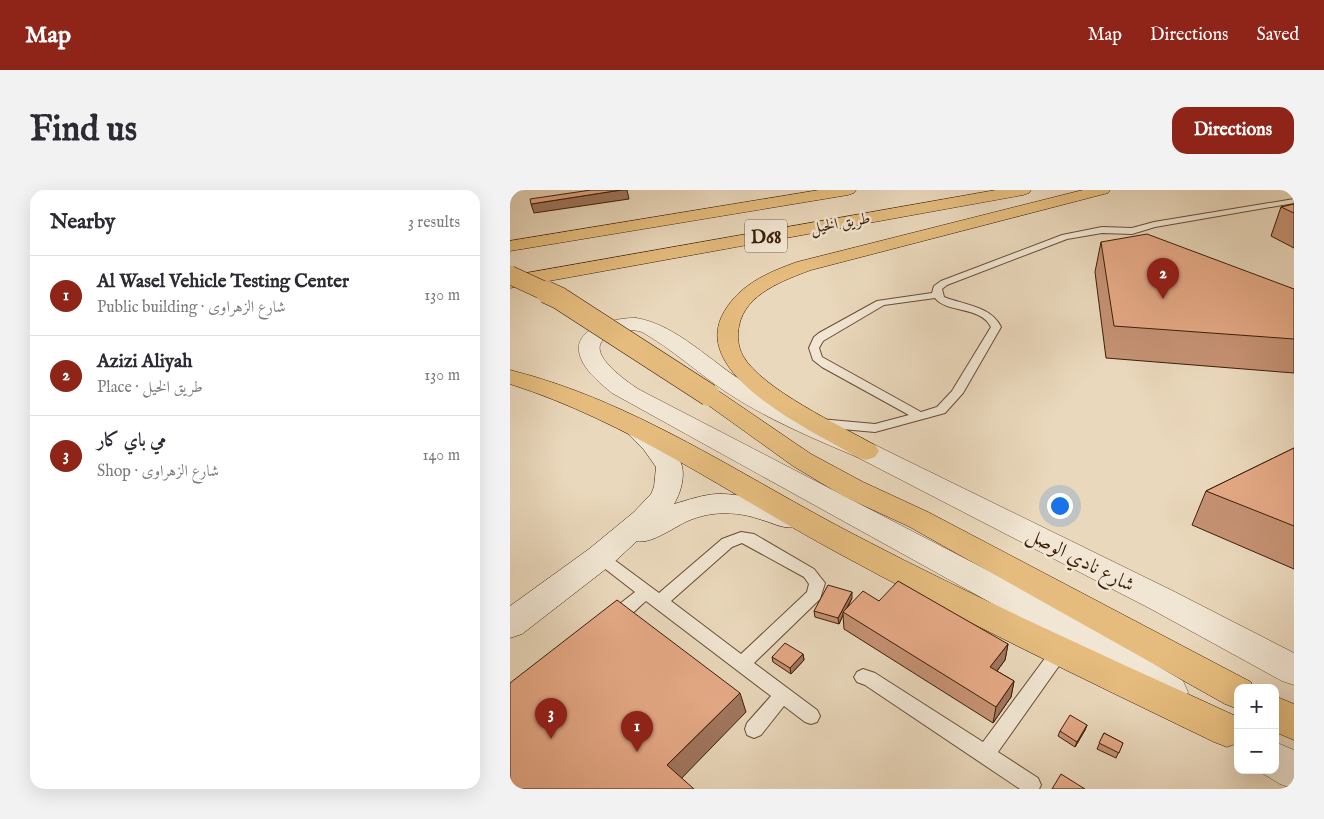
<!DOCTYPE html>
<html lang="en">
<head>
<meta charset="utf-8">
<style>
	body { margin:0; font-family:"IM FELL English",Amiri,serif; background:#f2f2f3; color:#2b2b33 }
	.controls { position:absolute; right:15px; bottom:15px; display:grid; overflow:hidden; border-radius:10px; box-shadow:0 5px 20px #0002 }
	.controls button { width:45px; height:45px; display:grid; place-items:center; padding:0; border:0; border-bottom:1px solid #e1e1e2; background:#fff; color:#2b2b33; font:25px sans-serif }
	.you { position:absolute; left:549px; top:315px; width:18px; height:18px; margin:-12px; border:4px solid #fff; border-radius:50%; background:#1a73e8; box-shadow:0 0 0 8px #1a73e833 }
	.badge { display:grid; place-items:center; width:32px; height:32px; border-radius:50%; background:#8f2418; color:#fff; font-size:16px; font-weight:700 }
	.pin { position:absolute; translate:-50% -41px; filter:drop-shadow(0 1px 2px #0008) }
	.pin::after { content:''; position:absolute; top:26px; width:18px; height:15px; background:inherit; clip-path:polygon(0 0,100% 0,50% 100%) }
	.list { margin:0; padding:0; list-style:none }
	h2 { display:flex; justify-content:space-between; align-items:center; height:65px; margin:0; padding:0 20px; font-size:21px }
	h2 small { font-size:16px; font-weight:400; color:#7c7c81 }
	.list li { display:grid; grid-template-columns:32px 1fr auto; gap:15px; align-items:center; box-sizing:border-box; height:80px; padding:0 20px; border-top:1px solid #e1e1e2 }
	.list b { display:block; font-size:19px; white-space:nowrap }
	.list p { margin:0; font-size:16px; white-space:nowrap; color:#7c7c81 }
	.list em { font-size:16px; font-style:normal; color:#7c7c81 }
	.map { position:relative; flex:none; width:784px; height:599px; overflow:hidden; border-radius:15px }
	header { display:flex; align-items:center; gap:30px; box-sizing:border-box; height:70px; padding:0 25px; background:#8f2418; color:#fff }
	header strong { font-size:24px }
	nav { display:flex; gap:28px; margin-inline-start:auto; font-size:18px }
	.intro { display:flex; align-items:center; justify-content:space-between; box-sizing:border-box; height:120px; padding:0 30px }
	h1 { margin:0; font-size:35px }
	.button { padding:12px 22px; border-radius:15px; background:#8f2418; color:#fff; font-size:18px; font-weight:700 }
	main { display:flex; gap:30px; padding:0 30px }
	aside { flex:1; background:#fff; border-radius:15px; box-shadow:0 5px 20px #0002 }
	.map>svg:first-child { display:block }
	.lines { fill:none; stroke-linecap:round; stroke-linejoin:round }
	.service-casing { stroke:#674c34; stroke-width:2 }
	.tertiary-casing { stroke:#674c34; stroke-width:1 }
	.secondary-casing { stroke:#3b1e06; stroke-width:1 }
	.motorway-casing { stroke:#3b1e06; stroke-width:1 }
	.service { fill:#f1e6d3; fill-rule:evenodd }
	.tertiary { fill:#f1e6d3; fill-rule:evenodd }
	.secondary { fill:#f1e6d3; fill-rule:evenodd }
	.motorway { fill:#e5bc7e; fill-rule:evenodd }
	.motorway-bridge-far1-casing { stroke:#3b1e06; stroke-width:19; stroke-linecap:butt }
	.motorway-bridge-casing { stroke:#3b1e06; stroke-width:23; stroke-linecap:butt }
	.motorway-bridge-far1 { stroke:#e5bc7e; stroke-width:18 }
	.motorway-bridge { stroke:#e5bc7e; stroke-width:22 }
	.wall { fill:#c59173; stroke:#3b1e06 }
	.shaded-wall { fill:#a0765e; stroke:#3b1e06 }
	.building { fill:#e5a986; stroke:#3b1e06 }
	.labels { text-anchor:middle; stroke-width:5; stroke-linejoin:round; paint-order:stroke }
	.far-street-label { font-size:16px; fill:#3b1e06; stroke:#f1e6d3 }
	.shield { fill:#f1e6d3; stroke:#725a44; stroke-width:1 }
	.shield-label { font-size:19px; font-weight:bold; fill:#3b1e06 }
	.street-label { font-size:20px; fill:#3b1e06; stroke:#f1e6d3 }
</style>
</head>
<body>
<header>
<strong>Map</strong>
<nav><a>Map</a><a>Directions</a><a>Saved</a></nav>
</header>
<div class="intro"><h1>Find us</h1><a class="button">Directions</a></div>
<main>
<aside>
<h2>Nearby<small>3 results</small></h2>
<ul class="list">
<li><span class="badge">1</span><div><b>Al Wasel Vehicle Testing Center</b><p>Public building · شارع الزهراوى</p></div><em>130 m</em></li>
<li><span class="badge">2</span><div><b>Azizi Aliyah</b><p>Place · طريق الخيل</p></div><em>130 m</em></li>
<li><span class="badge">3</span><div><b>مي باي كار</b><p>Shop · شارع الزهراوى</p></div><em>140 m</em></li>
</ul>
</aside>
<div class="map">
<svg width="784" height="599" viewBox="0 0 784 599">
	<rect width="100%" height="100%" fill="#ead8bc"/>
	<filter id="stains"><feTurbulence type="fractalNoise" baseFrequency=".004" numOctaves="4"/><feColorMatrix values="0 0 0 0 .2 0 0 0 0 .09 0 0 0 0 .02 0 0 0 .5 -.17"/></filter>
	<radialGradient id="worn" r=".72"><stop offset=".6" stop-color="#630" stop-opacity="0"/><stop offset="1" stop-color="#630" stop-opacity=".3"/></radialGradient>
	<g class="lines">
		<g class="service-casing">
			<path id="service" d="M784 9V13L645 37 622 44 592 43 557 49 437 95 432 99 434 107C454 115 481 116 491 137L453 203 435 223 365 242 310 237 304 233 310 229 365 234 399 225 312 177 303 170 299 158 304 147 309 143 367 111 422 103 424 96 431 91 552 45 592 37 622 38 644 32ZM425 108C436 123 471 116 481 137L442 201 427 217 411 222 312 167 309 158 313 151 374 115Z
				M231 342 244 344 304 379 315 393 310 409 244 473 307 520 310 526 307 532 301 534 295 532 274 516 251 545 244 548 237 545 235 539 237 533 261 506 136 411C126 419 112 437 98 433L96 428 98 423 125 402 85 371 82 367 85 363 90 361 95 363 149 403 212 349ZM232 353 294 387 299 394 297 402 231 464 161 411 222 357Z
				M550 454 556 456 558 461 556 466 488 562 528 588 531 595 529 599H510L355 495 347 492 344 487 347 482 353 479 365 483 473 552 544 456Z"/>
		</g>
		<g class="tertiary-casing">
			<path id="tertiary" d="M126 128C166 134 202 173 237 194 277 219 321 238 365 255L663 401 784 463V495L772 491 641 419 347 267C302 248 257 229 216 202 188 183 162 159 132 142 123 139 113 140 105 144 102 145 97 147 94 149 76 164 118 192 128 199L556 421 673 491 678 502 673 513 660 518 647 513 532 441 102 203C90 193 71 178 69 161 65 137 108 127 126 128Z
				M765 552 784 560V599L770 594 752 583 750 580H765Z"/>
		</g>
		<g class="secondary-casing">
			<path id="secondary" d="M120 225C134 229 169 262 172 276 175 289 170 304 164 314 178 310 192 305 206 304 223 303 279 311 290 322 292 324 293 327 294 329L290 336C275 341 264 333 249 329 235 324 218 322 203 324 195 325 188 327 180 330 167 335 141 355 127 351L101 375 12 444 0 448V416L79 359 124 322 141 304 144 297 146 277 134 260 108 233 111 227Z"/>
		</g>
		<g class="motorway-casing">
			<path id="motorway" d="M309 0H346L344 3 338 5 0 61V51Z
				M486 0H521L519 3 513 5 0 98V86Z
				M573 0H600L598 3 301 80C274 90 235 104 229 136 227 146 228 157 233 166 252 199 331 236 365 255L369 261 365 267 356 270 347 267C305 242 177 185 214 122 230 94 259 82 287 72Z
				M0 180C125 211 233 287 347 346 471 411 600 468 728 527V553L717 557 704 552C578 491 451 430 328 363 219 304 119 232 0 194Z
				M199 198 207 200 301 264 353 292 418 322 741 492 743 498H728V519L715 514 398 336 333 306 283 276 191 210 187 205 191 200Z
				M765 506 784 514V550L765 542Z"/>
		</g>
		<use href="#service" class="service"/>
		<use href="#tertiary" class="tertiary"/>
		<use href="#secondary" class="secondary"/>
		<use href="#motorway" class="motorway"/>
		<g class="motorway-bridge-far1-casing">
			<path id="motorway-bridge-far1" d="M0 85 39 103"/>
		</g>
		<g class="motorway-bridge-casing">
			<path id="motorway-bridge" d="M36 102 49 108 199 205"/>
		</g>
		<use href="#motorway-bridge-far1" class="motorway-bridge-far1"/>
		<use href="#motorway-bridge" class="motorway-bridge"/>
	</g>
	<path class="wall" d="M784 14V58L761 46 771 17Z
		M591 52 784 99V183L596 168 585 82Z
		M784 258V379L682 335 696 301Z
		M342 408 337 419 369 411 498 454 495 470 487 481 504 491 501 507 483 533 334 439 333 425 329 434 305 427 304 421Z
		M293 464 294 470 281 484 263 472 262 467Z
		M577 535 575 540 565 557 548 546 550 541Z
		M594 543 613 553 606 568 587 559Z"/>
	<path class="shaded-wall" d="M111 0H117L119 9 24 23 21 14Z
		M342 402V408L334 423 333 422V425L329 434 328 428Z
		M498 454 495 470 478 493 480 477Z
		M293 464 294 470 281 484 280 478Z
		M504 491 501 507 483 533 486 517Z
		M230 503 236 522 166 594 157 575Z
		M577 535 575 540 565 557 567 552Z"/>
	<path class="building" d="M81 0H111L21 14 20 9Z
		M784 14V23L771 17Z
		M637 44 784 99V149L604 136 591 52Z
		M784 258V336L696 301Z
		M388 391 498 454 480 477 504 491 486 517 333 422 353 401 369 411Z
		M318 395 342 402 328 428 304 421Z
		M107 410 230 503 157 575 184 599H0V493Z
		M275 453 293 464 280 478 262 467Z
		M560 525 577 535 567 552 550 541Z
		M594 543 613 553 609 563 589 553Z
		M551 584 575 599H542Z"/>
	<g class="labels">
		<g class="far-street-label">
			<text transform="translate(330 32) rotate(-10)" y="6">طريق الخيل</text>
		</g>
		<rect class="shield" x="235" y="29.5" width="42" height="33" rx="4"/>
		<g class="shield-label">
			<text x="256" y="53">D68</text>
		</g>
		<g class="street-label">
			<text transform="translate(571 369) rotate(27)" y="7">شارع نادي الوصل</text>
		</g>
	</g>
	<rect width="100%" height="100%" filter="url(#stains)"/>
	<rect width="100%" height="100%" fill="url(#worn)"/>
</svg>
<div class="controls">
<button>+</button>
<button>−</button>
</div>
<div class="you"></div>
<div class="pin badge" style="left:127px;top:562px">1</div>
<div class="pin badge" style="left:653px;top:109px">2</div>
<div class="pin badge" style="left:41px;top:549px">3</div>
</div>
</main>
</body>
</html>
